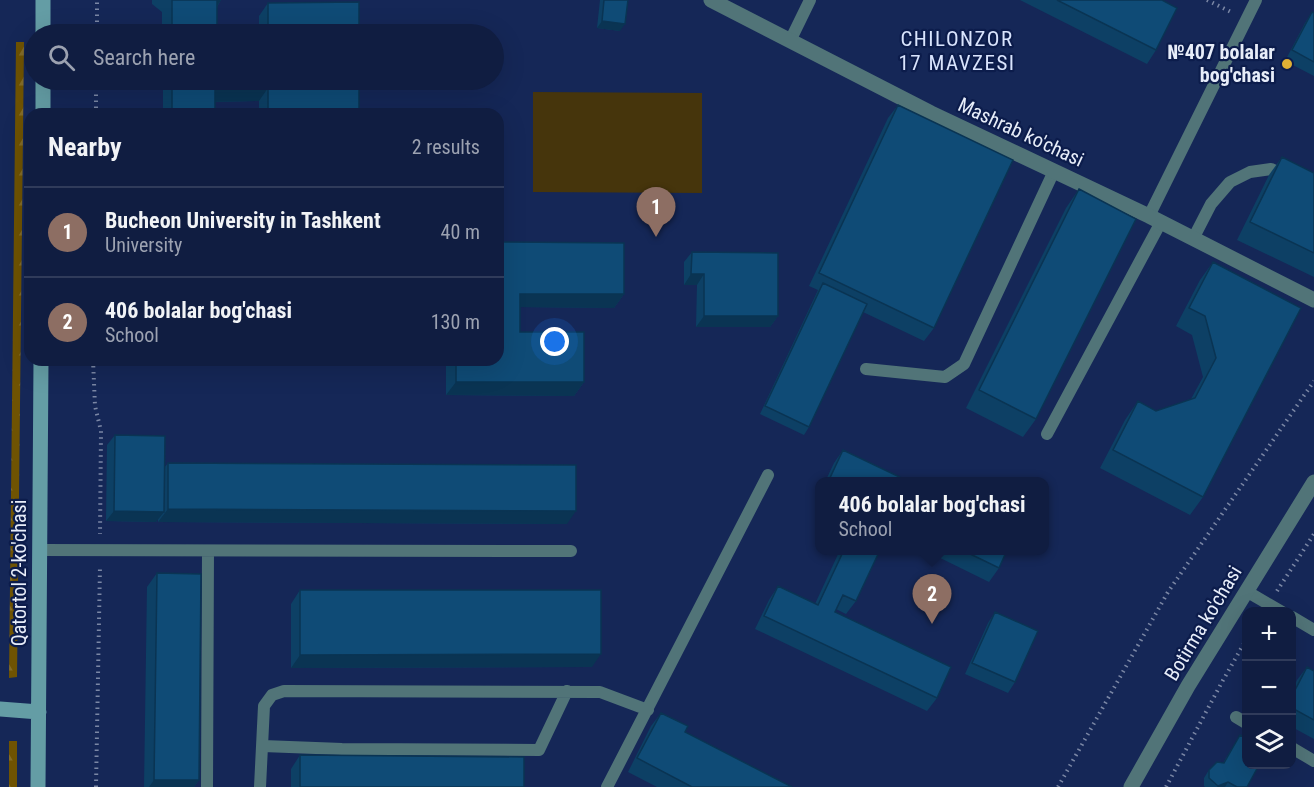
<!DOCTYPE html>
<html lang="en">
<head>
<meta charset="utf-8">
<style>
	body { margin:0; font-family:"Roboto Condensed",sans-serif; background:#192648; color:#f1f3f6 }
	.controls { position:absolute; right:18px; bottom:18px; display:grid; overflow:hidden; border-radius:12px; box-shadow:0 6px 24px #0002 }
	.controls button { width:54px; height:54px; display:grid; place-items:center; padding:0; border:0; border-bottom:2px solid #303b5a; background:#101d41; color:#f1f3f6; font:30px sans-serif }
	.you { position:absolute; left:555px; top:342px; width:21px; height:21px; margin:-15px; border:4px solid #fff; border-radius:50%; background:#1a73e8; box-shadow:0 0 0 9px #1a73e833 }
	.badge { display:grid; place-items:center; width:39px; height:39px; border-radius:50%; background:#e0b034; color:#fff; font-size:20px; font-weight:700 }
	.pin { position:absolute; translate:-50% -50px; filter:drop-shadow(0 2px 3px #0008) }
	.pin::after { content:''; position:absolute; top:32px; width:21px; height:18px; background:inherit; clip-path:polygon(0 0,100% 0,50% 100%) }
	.popup { position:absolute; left:815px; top:477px; width:234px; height:78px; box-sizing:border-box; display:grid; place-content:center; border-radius:12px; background:#101d41; filter:drop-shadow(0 2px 4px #0005); font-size:20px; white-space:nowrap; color:#9ca2b1 }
	.popup b { font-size:22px; color:#f1f3f6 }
	.popup::after { content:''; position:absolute; left:50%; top:100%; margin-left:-12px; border:12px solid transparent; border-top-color:#101d41 }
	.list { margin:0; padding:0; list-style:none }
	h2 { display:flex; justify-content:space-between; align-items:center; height:78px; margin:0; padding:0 24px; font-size:26px }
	h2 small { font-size:20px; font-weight:400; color:#9ca2b1 }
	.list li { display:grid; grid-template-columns:39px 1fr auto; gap:18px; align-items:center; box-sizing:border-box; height:90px; padding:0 24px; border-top:2px solid #303b5a }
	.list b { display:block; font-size:22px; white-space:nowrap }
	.list p { margin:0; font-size:20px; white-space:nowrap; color:#9ca2b1 }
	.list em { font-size:20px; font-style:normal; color:#9ca2b1 }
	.icon { flex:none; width:33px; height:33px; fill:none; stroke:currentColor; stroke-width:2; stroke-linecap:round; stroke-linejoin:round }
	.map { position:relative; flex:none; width:1314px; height:787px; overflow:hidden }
	.search { position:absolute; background:#101d41; box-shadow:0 6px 24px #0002; left:24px; top:24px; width:480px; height:66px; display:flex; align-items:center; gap:15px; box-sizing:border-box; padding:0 21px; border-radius:33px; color:#9ca2b1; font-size:22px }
	.panel { position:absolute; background:#101d41; box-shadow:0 6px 24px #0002; left:24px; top:108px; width:480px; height:258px; border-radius:18px }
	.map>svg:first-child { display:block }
	.forest { fill:url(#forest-firs) }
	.garden { fill:#46350c }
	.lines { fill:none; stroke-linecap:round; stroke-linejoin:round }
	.path { stroke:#7b87a5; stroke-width:4; stroke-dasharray:1.5 4.5; stroke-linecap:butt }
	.lane { stroke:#517478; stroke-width:12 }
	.street { stroke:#517478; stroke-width:15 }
	.secondary { stroke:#649da5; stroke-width:15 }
	.wall { fill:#0d4065 }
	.shaded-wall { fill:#0a3453 }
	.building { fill:#0f4b76; stroke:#0a3453; stroke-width:1.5 }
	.poi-dot { fill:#e0b034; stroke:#0c1c4b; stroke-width:2 }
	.labels { text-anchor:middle; stroke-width:4.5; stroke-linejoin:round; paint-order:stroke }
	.poi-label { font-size:20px; font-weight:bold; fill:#e7edf9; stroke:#0c1c4b; text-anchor:end }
	.street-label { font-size:20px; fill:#e7edf9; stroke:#0c1c4b }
	.neighbourhood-label { font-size:21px; letter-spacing:1.5px; fill:#d9e4fd; stroke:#0c1c4b }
</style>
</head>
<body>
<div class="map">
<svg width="1314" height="787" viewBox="0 0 1314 787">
	<defs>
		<pattern id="forest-firs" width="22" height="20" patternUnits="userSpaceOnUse" patternTransform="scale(1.5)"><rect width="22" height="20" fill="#6f5302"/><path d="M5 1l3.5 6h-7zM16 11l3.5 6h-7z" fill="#846c28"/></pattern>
	</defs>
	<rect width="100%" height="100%" fill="#152757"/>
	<path class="forest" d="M16 42H24L17 677 9 678Z
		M9 741H17V787H9Z"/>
	<path class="garden" d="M533 92 702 93V193L533 192Z"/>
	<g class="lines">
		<path class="path" d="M1207 0 1231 12
			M97 34V0
			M96 114V80
			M93 360 95 406 101 431 100 534
			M1277 591 1314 534
			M96 787 100 566
			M1058 787 1168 592 1314 381
			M1166 787 1222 682 1246 640"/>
		<path class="lane" d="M790 41 810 0
			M1149 216 1256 0
			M1193 239 1211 204 1230 182 1250 172 1271 169 1314 190
			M866 369 945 377 964 364 1054 171
			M1047 434 1161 222
			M40 550 571 551
			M1246 591 1282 612
			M1292 617 1314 630
			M1236 717 1246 723
			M263 746 342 749 539 750 567 691
			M1292 748 1314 761
			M207 787 208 551
			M260 787 264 706 272 695 284 691 600 692 648 710
			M607 787 768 475"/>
		<path class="street" d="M711 0 931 113 1149 216 1314 300
			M1131 787 1188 686 1314 482"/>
		<path class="secondary" d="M43 34V0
			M43 114V80
			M0 709 39 712
			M38 787 41 360"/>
	</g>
	<path class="wall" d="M152 0H221L217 7V34H162V12L152 4Z
		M600 0H628L620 31 597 28Z
		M1020 0H1162L1156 50 1147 64Z
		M268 3 359 34H259V16Z
		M1312 12 1314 13V76L1285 61 1305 23Z
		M163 80H359V114H259V101L215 102V114H163Z
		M898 105 934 328 924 341 863 312 809 427 804 435 760 414 818 290 809 286 888 118Z
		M1282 157 1314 173V277L1237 240 1269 175Z
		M1079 189 1036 419 1023 437 966 408 1066 208Z
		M498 242 624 294 614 308 520 307V332L584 382 574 396 446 395V360H498Z
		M692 252 778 316 770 327H696L697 285H684V262Z
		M1213 262 1301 308 1203 497 1190 515 1100 468 1125 420 1138 401 1156 411 1191 399 1203 377 1192 335 1176 326 1200 280Z
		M115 435 164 468 168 463 567 524 158 522V519L156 522 106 521 107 445Z
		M843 450 910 482H825L834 463Z
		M840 550H880L856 601 846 614 836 609 835 612 937 698 927 711 755 629 769 600 778 586 815 604Z
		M924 550H1007L999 568 989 582Z
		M157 573 199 780 194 787H144L147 587Z
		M300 590 592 667 291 668V604Z
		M995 612 1015 682 1008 693 965 674 988 623Z
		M1307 667 1314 671V739L1292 727V691L1297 680Z
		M661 713 685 732 792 787H657L628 772 651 726Z
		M1240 735 1247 787H1205L1204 786V778L1209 770 1223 763Z
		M300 755 524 787H291V769Z"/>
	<path class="shaded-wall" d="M215 0H221L213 12Z
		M602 21 625 24 620 31 597 28Z
		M215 88H268L259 101 205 102Z
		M691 274H704L697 285H684Z
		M520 294H624L614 308 510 307Z
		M704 316H778L770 327H696Z
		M456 382H584L574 396 446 395Z
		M168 509 576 511 567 524 158 522Z
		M114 511 164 512 156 522 106 521Z
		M601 654 592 667 291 668 300 655Z
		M154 780H199L194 787H149Z
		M1228 782 1225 787H1217L1218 786Z"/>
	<path class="building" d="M172 0H217V34H172Z
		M604 0H628L625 24 602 21Z
		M1057 0H1162L1177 8 1156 50Z
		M359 2V34H268V3Z
		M1312 12 1314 13V62L1292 50Z
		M172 80H359V114H268V88H215V114H172Z
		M898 105 1013 160 934 328 819 273Z
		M1282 157 1314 173V253L1250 222Z
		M1079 189 1136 219 1036 419 979 390Z
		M498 242 624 243V294H520V332H584V382H456V360H498Z
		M692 252 778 253V316H704V274H691Z
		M1213 262 1301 308 1203 497 1113 450 1138 401 1156 411 1195 398 1216 358 1205 316 1189 308Z
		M823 283 867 304 809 427 765 406Z
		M115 435 165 436 164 512 114 511Z
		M843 450 910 482H833L829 480Z
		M168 463 576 465V511L168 509Z
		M844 550H880L856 601 843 595 835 612 951 667 937 698 764 616 778 586 818 605Z
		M962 550H1007L999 568Z
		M157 573 201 574 199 780H154Z
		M300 590H601V654L300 655Z
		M995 612 1038 631 1015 682 972 663Z
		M1307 667 1314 671V720L1292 708V696Z
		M661 713 688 726 685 732 792 787H692L637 758Z
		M1240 735 1246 738V765H1259L1247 787H1237L1228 782 1218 786 1209 778V770L1217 762 1224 763Z
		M300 755 524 757V787H300Z"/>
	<circle class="poi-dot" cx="1287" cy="64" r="6"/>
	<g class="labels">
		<g class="poi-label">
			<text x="1275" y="59">№407 bolalar<tspan x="1275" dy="23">bog'chasi</tspan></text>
		</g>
		<g class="street-label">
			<text transform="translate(1021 132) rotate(25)" y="7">Mashrab ko'chasi</text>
			<text transform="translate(19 573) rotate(-90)" y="7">Qatortol 2-ko'chasi</text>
			<text transform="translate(1203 623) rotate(-59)" y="7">Botirma ko'chasi</text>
		</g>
		<g class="neighbourhood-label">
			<text x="957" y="46">CHILONZOR<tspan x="957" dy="24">17 MAVZESI</tspan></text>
		</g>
	</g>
</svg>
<div class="controls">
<button>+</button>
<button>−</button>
<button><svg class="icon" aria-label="layers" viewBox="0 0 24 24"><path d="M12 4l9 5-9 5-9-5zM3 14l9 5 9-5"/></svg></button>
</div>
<div class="you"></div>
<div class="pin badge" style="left:656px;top:237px;background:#8d6e63">1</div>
<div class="pin badge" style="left:932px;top:624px;background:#8d6e63">2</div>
<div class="popup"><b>406 bolalar bog'chasi</b>School</div>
<div class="search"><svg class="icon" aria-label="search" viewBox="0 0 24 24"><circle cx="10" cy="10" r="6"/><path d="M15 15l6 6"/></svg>Search here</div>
<section class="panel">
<h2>Nearby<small>2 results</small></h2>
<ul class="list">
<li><span class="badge" style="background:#8d6e63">1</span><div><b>Bucheon University in Tashkent</b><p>University</p></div><em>40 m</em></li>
<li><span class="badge" style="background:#8d6e63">2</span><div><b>406 bolalar bog'chasi</b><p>School</p></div><em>130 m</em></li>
</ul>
</section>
</div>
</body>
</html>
